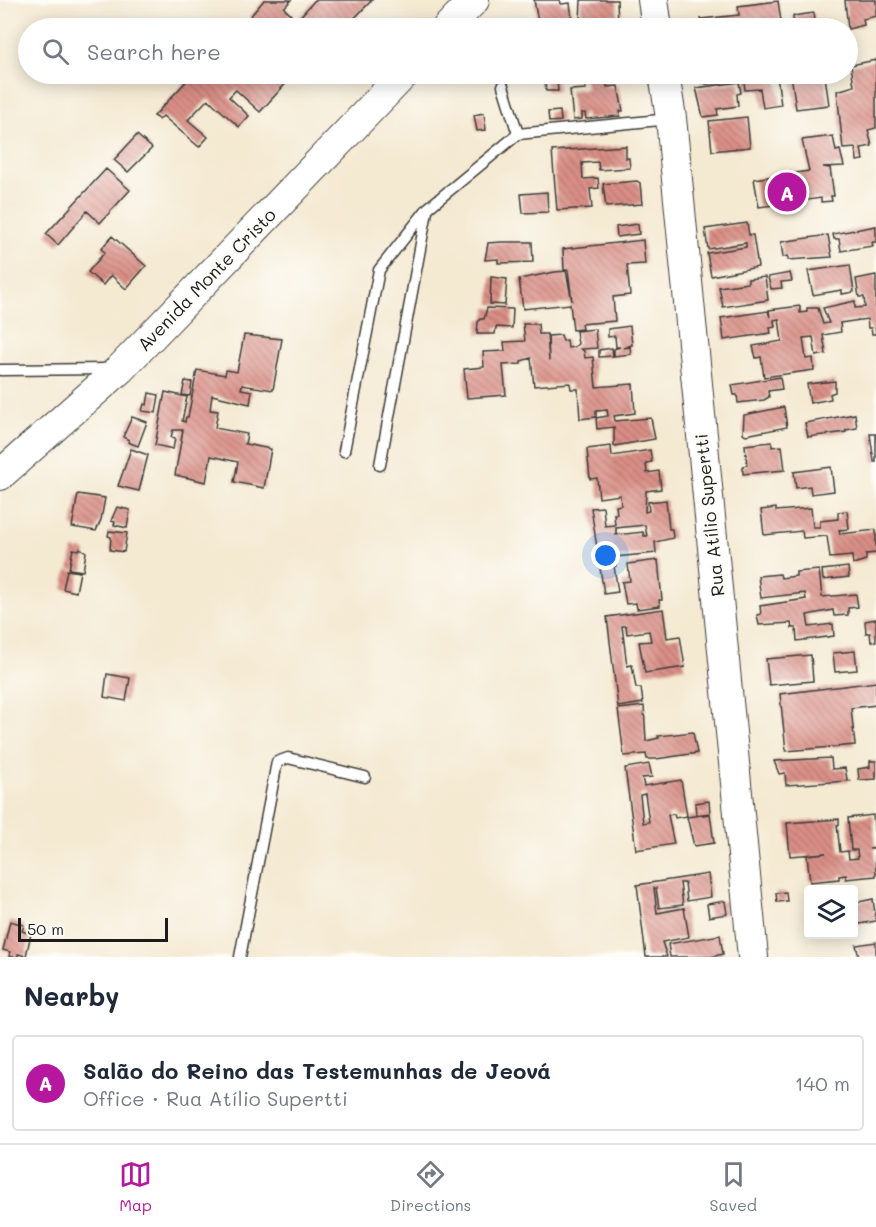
<!DOCTYPE html>
<html lang="en">
<head>
<meta charset="utf-8">
<style>
	body { margin:0; font-family:Mali,sans-serif; background:#f2f2f3; color:#1f2937 }
	.controls { position:absolute; right:18px; bottom:18px; display:grid; overflow:hidden; border-radius:6px; box-shadow:0 3px 15px #0003 }
	.controls button { width:54px; height:54px; display:grid; place-items:center; padding:0; border:0; border-bottom:2px solid #e0e1e3; background:#fff; color:#1f2937; font:30px sans-serif }
	.scale { position:absolute; left:18px; bottom:15px; width:150px; box-sizing:border-box; padding-left:6px; border:3px solid #1c1c1c; border-top:0; font-size:16px; line-height:21px; white-space:nowrap; color:#1c1c1c; -webkit-text-stroke:4px #fdfcf7; paint-order:stroke }
	.you { position:absolute; left:606px; top:556px; width:21px; height:21px; margin:-15px; border:4px solid #fff; border-radius:50%; background:#1a73e8; box-shadow:0 0 0 9px #1a73e833 }
	.badge { display:grid; place-items:center; width:39px; height:39px; border-radius:50%; background:#b5179e; color:#fff; font-size:20px; font-weight:700 }
	.pin { position:absolute; translate:-50% -50%; border:3px solid #fff; box-shadow:0 2px 6px #0006 }
	.list { margin:0; padding:0; list-style:none }
	h2 { display:flex; justify-content:space-between; align-items:center; height:78px; margin:0; padding:0 24px; font-size:26px }
	h2 small { font-size:20px; font-weight:400; color:#747a83 }
	.list li { display:grid; grid-template-columns:39px 1fr auto; gap:18px; align-items:center; box-sizing:border-box; height:96px; margin:0 12px 12px; padding:0 12px; border:2px solid #e0e1e3; border-radius:6px }
	.list b { display:block; font-size:22px; white-space:nowrap }
	.list p { margin:0; font-size:20px; white-space:nowrap; color:#747a83 }
	.list em { font-size:20px; font-style:normal; color:#747a83 }
	.icon { flex:none; width:33px; height:33px; fill:none; stroke:currentColor; stroke-width:2; stroke-linecap:round; stroke-linejoin:round }
	.map { position:relative; flex:none; width:876px; height:957px; overflow:hidden }
	.search { position:absolute; background:#fff; box-shadow:0 3px 15px #0003; left:18px; right:18px; top:18px; height:66px; display:flex; align-items:center; gap:15px; box-sizing:border-box; padding:0 21px; border-radius:33px; color:#747a83; font-size:22px }
	.sheet { height:186px; background:#fff }
	nav { display:flex; justify-content:space-around; align-items:center; box-sizing:border-box; height:84px; border-top:2px solid #e0e1e3; background:#fff; font-size:16px; color:#747a83 }
	nav a { display:grid; justify-items:center; gap:3px }
	nav .on { color:#b5179e }
	.map>svg:first-child { display:block }
	.building { fill:url(#building-back-hatch); fill-rule:evenodd }
	.lines { fill:none; stroke-linecap:round; stroke-linejoin:round }
	.lane-casing { stroke:#3c3b37; stroke-width:13 }
	.secondary-casing { stroke:#3c3b37; stroke-width:32 }
	.lane { stroke:#fff; stroke-width:10 }
	.secondary { stroke:#fff; stroke-width:30 }
	.labels { text-anchor:middle; stroke-width:4.5; stroke-linejoin:round; paint-order:stroke }
	.street-label { font-size:18px; fill:#1c1c1c; stroke:#fdfcf7 }
</style>
</head>
<body>
<div class="map">
<svg width="876" height="957" viewBox="0 0 876 957">
	<defs>
		<pattern id="building-back-hatch" width="6" height="6" patternUnits="userSpaceOnUse" patternTransform="scale(1.5)"><rect width="6" height="6" fill="#da8f86"/><path d="M-1 5l2 2M0 0l6 6M5-1l2 2" fill="none" stroke="#b0746d"/></pattern>
	</defs>
	<rect width="100%" height="100%" fill="#fdfcf7"/>
	<filter id="ink" filterUnits="userSpaceOnUse"><feTurbulence type="fractalNoise" baseFrequency=".0167" numOctaves="2"/><feDisplacementMap in="SourceGraphic" scale="12" xChannelSelector="R" yChannelSelector="G"/><feConvolveMatrix kernelMatrix="1 2 1 2 8 2 1 2 1" color-interpolation-filters="sRGB"/></filter>
	<filter id="wash" filterUnits="userSpaceOnUse"><feTurbulence type="fractalNoise" baseFrequency=".008" numOctaves="4" result="noise"/><feDisplacementMap in="SourceGraphic" scale="24" xChannelSelector="R" yChannelSelector="G"/><feGaussianBlur stdDeviation="1.35" result="paint"/><feColorMatrix in="noise" values="0 0 0 0 0 0 0 0 0 0 0 0 0 0 0 0 0 1.4 0 .05"/><feComposite in="paint" operator="in"/></filter>
	<g filter="url(#wash)">
		<rect width="100%" height="100%" fill="#f4e9d1"/>
		<g id="blocks">
			<path class="building" d="M264 0H291L284 8 291 15 287 20 296 28H261L249 18Z
				M315 0H372L345 28H306L297 20Z
				M534 0H560L561 4 570 3 573 28H539Z
				M581 0H617L618 24 576 28V23L583 22 580 21Z
				M845 0H876V16L863 19 864 25 848 29Z
				M778 1 782 28H703L701 19 739 15 738 6Z
				M814 13 816 28H794L793 16Z
				M876 60V128L868 130 872 146 861 148 863 160 857 161 856 148 843 149 837 91 854 86 851 65Z
				M193 74H223L228 79 233 74H281L289 80 260 112 236 90 229 97 249 116 239 127 208 99 188 120 208 137 199 147 163 116 159 120 154 116Z
				M544 74H607V87L618 86 623 111H620V116L586 119 585 113H582V119L573 120 570 90 586 89 585 79H557L558 91H546Z
				M700 74H767L768 78 777 76 781 105 763 108 760 89 745 90 744 81 757 77 706 84V82L702 83Z
				M791 74H835L825 76 829 105 796 109Z
				M739 82 741 93 737 94 738 106 717 109 718 115 703 117 696 88Z
				M560 111 561 121 549 122 548 112Z
				M484 113 486 130 477 131 474 115Z
				M747 117 750 147 712 151 709 121Z
				M137 135 152 148 128 172 114 160Z
				M833 136 836 151 840 150 844 166 823 167 830 168 834 196H831L832 201 821 202V198L793 202 794 206 782 208 781 204 759 207 754 179 809 171 802 140Z
				M626 146V158H629L630 168 599 170 598 162 582 163 583 179 598 178 599 188 590 189 592 208 557 210 552 151Z
				M106 169 130 190 100 223 87 211 58 245 46 234Z
				M637 181 640 183 642 204 606 207 603 184Z
				M547 192 548 212 523 213 521 194Z
				M747 223 749 235H753L758 267 711 276 707 253 746 247V243L708 249 705 229Z
				M638 224 639 234 617 237 616 227Z
				M876 226V242H872L873 246 841 251 839 239H834L833 234Z
				M828 235 832 257 788 260V256L783 257 781 242Z
				M112 236 146 266 126 289 111 275 103 285 88 272 105 252 101 249Z
				M643 240 645 264 627 265 630 295 613 297 615 321 581 324 582 329 573 330 570 304 523 309 519 279 555 272 566 271 572 301 568 270H564L563 249Z
				M501 242H532L533 262 498 263V259L485 260 488 243Z
				M850 265 854 292 842 294V290L813 295 808 271Z
				M790 273 792 281 781 282 782 288 771 289 768 277Z
				M876 275V334H872L871 328H868L867 319 840 323 841 332 823 335 826 354 816 356 813 337 803 338 806 359 813 358 814 370 764 377 761 357 756 358 753 346 782 341 779 319 774 320 775 327 770 328 771 333 724 340 721 318 768 311 770 317 769 310 800 306V313L807 312V308H818L823 324 829 323 823 308 855 301V308L865 307 864 297H859L856 279Z
				M491 277 507 279 505 305 490 304Z
				M765 277 768 300 723 307 719 287 748 283V279Z
				M487 308 513 309 512 328 496 327 495 334H477L478 322 480 319H484Z
				M523 324H538L539 334H547L549 361 548 336 561 335 563 341 567 340 568 348 574 347 578 344 576 331 595 329 597 348 581 349 584 351 585 358 593 357 596 387 633 384 635 413 614 416 615 421 651 418 655 439 614 446V427L597 429 596 418 608 416 607 410 596 411V417L580 419 578 389H571L570 383 534 386 531 358 521 361V364L503 365 506 395 467 398 464 369 484 367 483 352 505 351 504 342 525 341Z
				M630 326 632 345 623 348 630 347 631 354 614 356V349L620 347H616L615 336 608 337V329Z
				M244 335 282 339 273 390 242 385 241 389 252 391 250 404 212 395 210 410 218 411 215 428 247 434 245 444 271 449 264 488 234 482 238 462 211 456 206 482 175 475 183 430H173L171 437 175 438 173 449 155 445 165 392 187 397 182 421 185 422 186 417H188L197 370 225 375 226 370 237 372Z
				M612 348 613 356 599 357V350Z
				M780 377 782 389 768 391 769 397 764 400 738 403 737 395H734L732 385Z
				M185 381 192 382 190 396 182 395Z
				M835 381V392L830 394 831 399 810 403 807 384Z
				M149 393 159 395 156 413 142 411 144 404 147 405Z
				M784 407 787 427 746 435 743 433 744 415Z
				M855 414 857 428 846 430V432L808 437 805 423Z
				M132 417 147 422 138 446 128 442 129 440 123 437Z
				M870 434H876V462H874Z
				M772 442V447L782 446 785 470 743 474V466L747 465 745 445Z
				M611 446 612 456 650 450 652 462 646 463 647 473 659 471 661 489 646 491 645 512 649 511 648 502 666 500 669 529H672L673 538 655 542 656 553 615 557 616 566H614L618 592 604 594 591 508 603 507 605 526 615 525 614 514H617L616 506 621 505 620 495 599 498 597 478 590 479 587 449ZM645 525 647 536H644L643 532 616 535V528Z
				M131 449 148 455 139 491 118 486Z
				M831 467 834 491 811 494 810 486 796 488 794 472Z
				M78 494 105 498 101 520 96 531 72 527Z
				M117 507 130 510 127 528 114 525 115 522 111 521Z
				M776 508V511L811 508 813 527H820V521L838 519V512L847 511 849 529 839 530 840 534 876 530V553L866 554V560L853 564 852 556 830 558 827 536 803 538 802 531 764 535 761 510Z
				M109 531 127 533 124 552 110 550 111 537 108 536Z
				M80 548 86 552 83 571 69 569 73 549 79 550Z
				M658 560 662 600H659L660 606 637 609 636 603 626 604 622 582 630 581 628 564Z
				M848 567 849 577 823 580 822 570Z
				M67 570 80 572 76 592 63 589Z
				M819 570 822 597 856 594 858 607 848 608V615L834 616 833 610 807 615 809 627 833 624 834 636 797 641 796 628H792L791 623 759 625 757 615 761 614 760 606 806 599 805 593 761 598 758 576 780 574 781 578 796 576V572Z
				M663 609 667 638 680 636 685 667 645 673 639 642 651 641 649 631 627 634 626 626H622L627 666 632 665 636 688H641L643 703 618 707 607 617Z
				M876 619V641L871 642 870 633H866L865 621Z
				M855 651 857 670 835 672 833 653Z
				M811 655 813 681 769 685 766 659Z
				M107 674 130 678 126 701 104 697Z
				M876 682V705L851 708 855 745 786 751 780 694Z
				M644 706 646 741 659 738 658 736 693 732 697 753 656 759H647L646 754 624 756 618 709Z
				M831 758 832 769 845 768 847 779 850 781 786 785 785 773 779 774 774 761Z
				M870 761H876V779L859 780 858 769 870 767Z
				M649 764 652 777 642 778 644 786 681 780 687 816 675 818 674 814 668 815 674 844 636 850 625 768ZM645 794 649 822 643 823 640 795Z
				M709 801 710 813 696 815 695 803Z
				M710 814 714 843 694 846 687 817Z
				M873 815 876 848 869 849H875L876 876 846 879V875L839 876V879L810 882 807 855 826 853 790 856 787 823 839 819V825H837L840 852 848 851 849 859 858 858 857 850H851L848 818Z
				M708 874 711 897 687 901 685 883H680L683 905 659 908 656 888H654L657 913 684 908 689 937 662 942 667 957H646L637 885Z
				M786 892 787 901 777 902 776 893Z
				M873 899 876 921 854 925V903Z
				M725 901 727 914 709 917 707 904Z
				M10 921 24 925 22 931 31 934 26 956 18 954V957H9L10 952 3 950Z
				M720 935 723 954 711 957H670L668 944Z
				M876 942V957H859L856 945Z"/>
		</g>
	</g>
	<g filter="url(#ink)">
		<use href="#blocks" fill-opacity="0" stroke="#3c3b37" stroke-width="1.5"/>
		<g class="lines">
			<g class="lane-casing">
				<path id="lane" d="M503 86 518 134
					M0 370 110 369
					M344 451 379 270 428 208 518 134 670 119
					M380 465 427 211
					M240 957 277 762 288 758 365 777"/>
			</g>
			<g class="secondary-casing">
				<path id="secondary" d="M653 0 657 28
					M447 28 474 0
					M664 74 671 118 753 957
					M0 475 120 369 404 74"/>
			</g>
			<use href="#lane" class="lane"/>
			<use href="#secondary" class="secondary"/>
		</g>
	</g>
	<g class="labels">
		<g class="street-label">
			<text transform="translate(207 280) rotate(-46)" y="6">Avenida Monte Cristo</text>
			<text transform="translate(710 515) rotate(-96)" y="6">Rua Atílio Supertti</text>
		</g>
	</g>
</svg>
<div class="controls">
<button><svg class="icon" aria-label="layers" viewBox="0 0 24 24"><path d="M12 4l9 5-9 5-9-5zM3 14l9 5 9-5"/></svg></button>
</div>
<div class="scale">50 m</div>
<div class="you"></div>
<div class="pin badge" style="left:787px;top:192px">A</div>
<div class="search"><svg class="icon" aria-label="search" viewBox="0 0 24 24"><circle cx="10" cy="10" r="6"/><path d="M15 15l6 6"/></svg>Search here</div>
</div>
<section class="sheet">
<h2>Nearby<small></small></h2>
<ul class="list">
<li><span class="badge">A</span><div><b>Salão do Reino das Testemunhas de Jeová</b><p>Office · Rua Atílio Supertti</p></div><em>140 m</em></li>
</ul>
</section>
<nav>
<a class="on"><svg class="icon" aria-label="map" viewBox="0 0 24 24"><path d="M3 6l6-2 6 2 6-2v14l-6 2-6-2-6 2zM9 4v14M15 6v14"/></svg>Map</a>
<a><svg class="icon" aria-label="directions" viewBox="0 0 24 24"><path d="M12 3l9 9-9 9-9-9zM9 14v-3h6M13 9l2 2-2 2"/></svg>Directions</a>
<a><svg class="icon" aria-label="saved" viewBox="0 0 24 24"><path d="M7 4h10v16l-5-4-5 4z"/></svg>Saved</a>
</nav>
</body>
</html>
